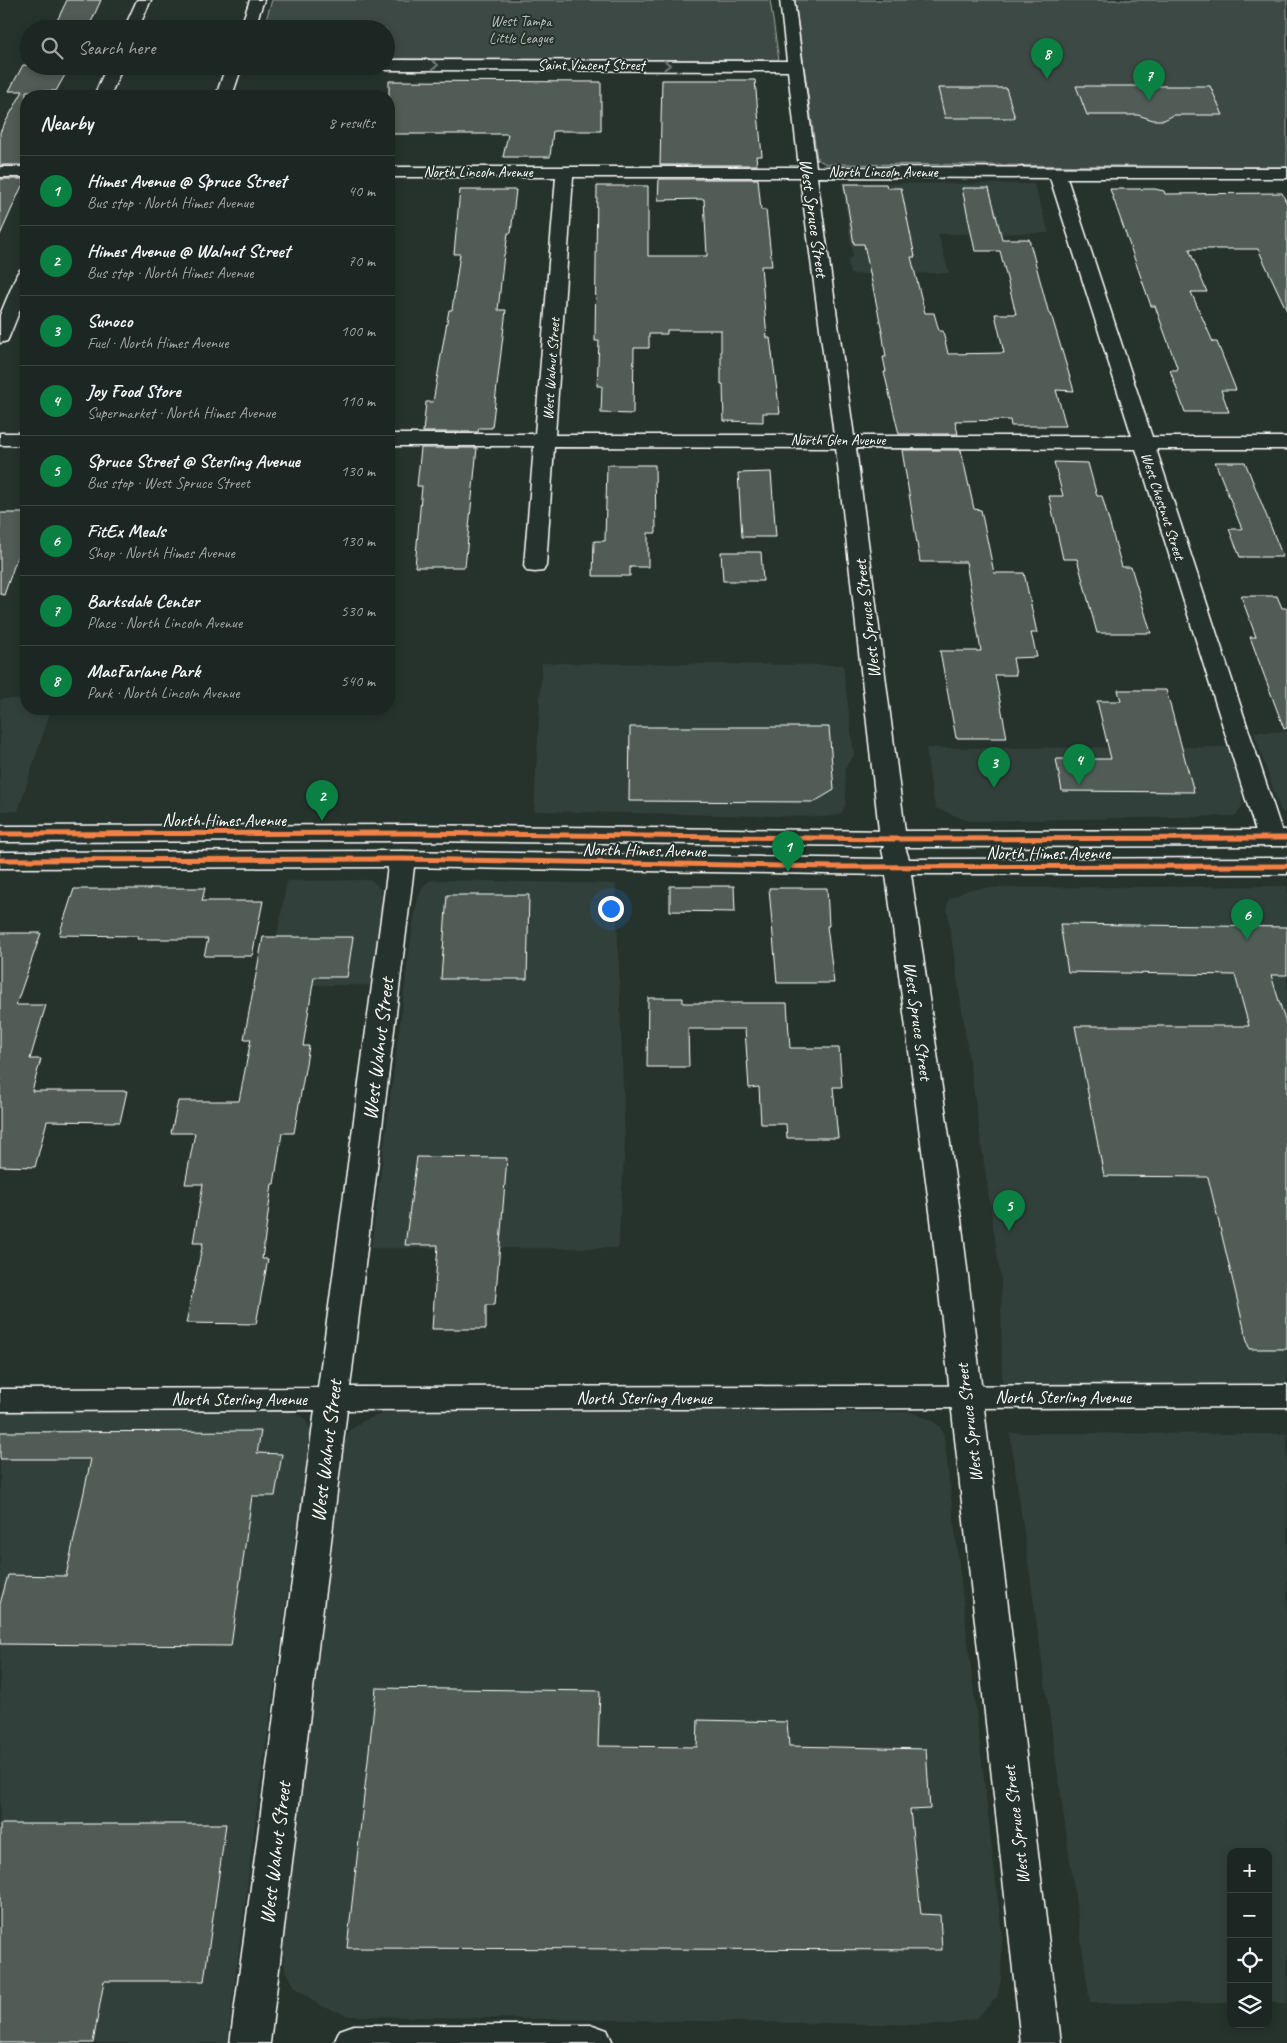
<!DOCTYPE html>
<html lang="en">
<head>
<meta charset="utf-8">
<style>
	body { margin:0; font-family:Caveat,sans-serif; background:#252e2a; color:#f1f3f6 }
	.controls { position:absolute; right:15px; bottom:15px; display:grid; overflow:hidden; border-radius:10px; box-shadow:0 2px 8px #0003 }
	.controls button { width:45px; height:45px; display:grid; place-items:center; padding:0; border:0; border-bottom:1px solid #3a4340; background:#1c2622; color:#f1f3f6; font:25px sans-serif }
	.you { position:absolute; left:610px; top:908px; width:18px; height:18px; margin:-12px; border:4px solid #fff; border-radius:50%; background:#1a73e8; box-shadow:0 0 0 8px #1a73e833 }
	.badge { display:grid; place-items:center; width:32px; height:32px; border-radius:50%; background:#0b8043; color:#fff; font-size:16px; font-weight:700 }
	.pin { position:absolute; translate:-50% -41px; filter:drop-shadow(0 1px 2px #0008) }
	.pin::after { content:''; position:absolute; top:26px; width:18px; height:15px; background:inherit; clip-path:polygon(0 0,100% 0,50% 100%) }
	.list { margin:0; padding:0; list-style:none }
	h2 { display:flex; justify-content:space-between; align-items:center; height:65px; margin:0; padding:0 20px; font-size:21px }
	h2 small { font-size:16px; font-weight:400; color:#a0a5a5 }
	.list li { display:grid; grid-template-columns:32px 1fr auto; gap:15px; align-items:center; box-sizing:border-box; height:70px; padding:0 20px; border-top:1px solid #3a4340 }
	.list b { display:block; font-size:19px; white-space:nowrap }
	.list p { margin:0; font-size:16px; white-space:nowrap; color:#a0a5a5 }
	.list em { font-size:16px; font-style:normal; color:#a0a5a5 }
	.icon { flex:none; width:28px; height:28px; fill:none; stroke:currentColor; stroke-width:2; stroke-linecap:round; stroke-linejoin:round }
	.map { position:relative; flex:none; width:1287px; height:2043px; overflow:hidden }
	.search { position:absolute; background:#1c2622; box-shadow:0 2px 8px #0003; left:20px; top:20px; width:375px; height:55px; display:flex; align-items:center; gap:12px; box-sizing:border-box; padding:0 18px; border-radius:28px; color:#a0a5a5; font-size:19px }
	.panel { position:absolute; background:#1c2622; box-shadow:0 2px 8px #0003; left:20px; top:90px; width:375px; height:625px; border-radius:20px }
	.map>svg:first-child { display:block }
	.built { fill:#333f3a }
	.green { fill:#3e4944; stroke:#9ea4a2 }
	.building { fill:#515c57; stroke:#fff }
	.lines { fill:none; stroke-linecap:round; stroke-linejoin:round }
	.minor-casing { stroke:#fff; stroke-width:3 }
	.tertiary-casing { stroke:#fff; stroke-width:3 }
	.minor { fill:#26332d; fill-rule:evenodd }
	.tertiary { fill:#26332d; fill-rule:evenodd }
	.cycleway-casing { stroke:#26332d; stroke-width:8 }
	.cycleway { stroke:#f48246; stroke-width:5 }
	.oneway { stroke:#727a76 }
	.labels { text-anchor:middle; stroke-width:4; stroke-linejoin:round; paint-order:stroke }
	.far-park-label { font-size:15px; fill:#bbbfbe; stroke:#26332d }
	.far-street-label { font-size:15px; fill:#fff; stroke:#26332d }
	.street-label { font-size:18px; fill:#fff; stroke:#26332d }
	.near-street-label { font-size:21px; fill:#fff; stroke:#26332d }
</style>
</head>
<body>
<div class="map">
<svg width="1287" height="2043" viewBox="0 0 1287 2043">
	<rect width="100%" height="100%" fill="#26332d"/>
	<filter id="ink" filterUnits="userSpaceOnUse"><feTurbulence type="fractalNoise" baseFrequency=".02" numOctaves="2"/><feDisplacementMap in="SourceGraphic" scale="10" xChannelSelector="R" yChannelSelector="G"/><feConvolveMatrix kernelMatrix="1 2 1 2 8 2 1 2 1" color-interpolation-filters="sRGB"/></filter>
	<g filter="url(#ink)">
		<path class="built" d="M842 183 1034 184 1049 233 938 234 949 273 850 274 848 260 853 256Z
			M542 663 843 665 854 755 845 768 846 803 843 811 838 815 823 817 534 811Z
			M0 699H26V709H51L18 811H0Z
			M1254 732H1287V814L1280 810Z
			M1228 747 1241 786 1242 806 1236 816 968 821 936 808 932 794 926 748Z
			M371 880 380 888 384 902 374 985H268L287 881Z
			M431 880 616 884 625 1145 618 1248H371L412 930 418 898 424 885Z
			M1287 886V1389L1012 1388 1002 1384 1001 1280 947 907 949 899 968 890 984 888Z
			M266 1408 288 1410 304 1418 311 1430 257 1808 227 2043H0V1411Z
			M402 1410 910 1412 931 1420 940 1427 944 1436 1002 1935 1001 1979 997 1997 977 2018 946 2025 350 2016 321 2006 295 1987 285 1969 282 1942 345 1441 350 1430 363 1421 379 1415Z
			M1010 1433 1287 1434V2003H1268V1852H1231V2003H1090Z"/>
		<path class="green" d="M272 0H770L779 60 386 59V29H263Z
			M795 0H1287V167L826 164 817 159Z"/>
		<path class="building" d="M67 0H101L88 29H53Z
			M23 65 70 66 56 91H26V165H0V132L23 91H9Z
			M662 80H755L762 156H756L757 165H660Z
			M389 81 601 82V131H553L550 157H503L508 134H389Z
			M1076 86H1210L1223 115H1174L1164 120H1153L1138 115H1087Z
			M938 88H1006L1015 118H945Z
			M0 179H25L0 235Z
			M659 179H758L761 210H766L772 266H761L767 338H770L780 413H763V422L724 421 723 384H721V330H667V334H649V348H634L633 414 601 413 602 386H597L599 341H595L597 186H648V256H707L704 199 658 200Z
			M844 184H886L887 188H901L915 257H911L925 313H934L939 331H943L948 354 1004 353 995 314H1016L1000 251H975L962 188H989L1002 239H1029L1049 314H1051L1074 391 1056 390 1066 426H1011L1010 420 955 421 958 434H899L884 372H886L883 357H886L882 331 864 244H854Z
			M1110 189H1155L1164 191 1165 194 1282 193 1287 204V311L1258 249H1189L1207 292H1191L1213 342H1217L1236 390H1221L1229 412H1185L1170 370H1178L1155 306H1151Z
			M460 190H516L511 233H508L505 254H504L498 310H506L492 428H479L478 432H423L426 402H433L449 310H452L460 254H454Z
			M421 448H477L465 567H415L422 486H417Z
			M902 450H961L974 509 981 510 994 573H1024L1037 633H1031L1037 657 1013 658 1016 675H995L1007 738H956L940 651H981L966 562H920Z
			M1054 462 1088 463 1097 496H1102L1122 567H1131L1151 633H1097L1077 559H1063L1049 496H1063Z
			M1215 462H1245L1283 557H1240L1229 529H1242Z
			M607 465H655L656 533H648V567H630V576H593L594 541H605Z
			M771 472 776 537H742L738 473Z
			M0 513H26V532L4 595 0 594Z
			M721 552H761L763 581H723Z
			M1241 596H1277L1282 608H1287V728L1284 729 1250 637H1256Z
			M1118 690H1166L1194 792 1062 791 1056 759H1111L1097 701H1121Z
			M630 727H829L834 790 814 802 629 801Z
			M670 886H734L735 912 670 911Z
			M150 888H205L202 901H263L252 956H204L208 939H137L138 936 59 935 74 889H150Z
			M769 888H827L829 926H827L834 983H777Z
			M447 895H529L527 979H441Z
			M1060 924 1287 927V975H1271L1287 1027V1349H1249L1208 1177 1104 1176 1075 1026H1249L1235 975 1068 972Z
			M0 933H41L16 1005H46L30 1059H41L32 1091H127L120 1122 47 1121 35 1167 0 1166Z
			M263 937H353L347 977H314L303 1046H309L294 1133H282L274 1184H272L262 1259H268L256 1324 186 1323 203 1243H193L203 1184H185L195 1133H171L178 1101H239L251 1039H244Z
			M648 998H683V1003H787L790 1048H839L842 1087H833L838 1138H787L786 1124H761L759 1087 749 1088 745 1029H688L689 1067H647Z
			M417 1157 507 1158 495 1305H486V1329H432L438 1245H405Z
			M261 1431 257 1453 282 1454 275 1496H252L231 1646 0 1644V1604L8 1575 66 1576 91 1459H0V1432Z
			M376 1688 600 1691 598 1746 697 1747 698 1720 787 1722 789 1746 926 1749 930 1809 910 1810 921 1914 940 1915 942 1950 347 1948Z
			M0 1824H226L204 1981H104L93 2043H0Z"/>
		<g class="lines">
			<g class="minor-casing">
				<path id="minor" d="M137 0H151L138 29H124Z
					M250 0H264L254 29H240Z
					M780 0H794L816 167 1287 168V178H1067L1152 437H1287V449H1156L1284 838 1280 843 1271 846 1262 843 1258 838 1136 449 856 448 906 839 902 844 893 847 884 844 880 839 836 448 554 447 546 566 543 571 535 572 527 571 524 566 534 446H389V434H535L556 177H389V167H799L788 71 386 70 379 66H386V60L787 61ZM573 177H800L834 435H555ZM817 177 1050 178 1132 436H854Z
					M107 66H123L110 96H94Z
					M226 66H242L232 96H216Z
					M0 167H26V177H0Z
					M26 269V295L9 337 7 341 0 343V315L17 274 20 270Z
					M0 433H26V445H0Z
					M402 851 411 854 415 859 350 1387 1287 1385V1407L347 1410 270 2043H230L315 1410 0 1411V1389L318 1388 389 859 393 854Z
					M354 2025H593L607 2030 613 2043H334L340 2030Z"/>
			</g>
			<g class="tertiary-casing">
				<path id="tertiary" d="M409 825 893 831 1287 830V846L905 847 909 859 1287 858V874H911L961 1219 1061 2043H1021L931 1219 886 875 402 867 0 868V852L402 851 884 859 882 850 885 846 409 841 0 842V826Z"/>
			</g>
			<use href="#minor" class="minor"/>
			<use href="#tertiary" class="tertiary"/>
			<g class="cycleway-casing">
				<path id="cycleway" d="M0 834 409 833 893 839 1287 838
					M0 860 402 859 833 867 1287 866"/>
			</g>
			<use href="#cycleway" class="cycleway"/>
		</g>
		<defs><path id="oneway-chevron" d="M-2-3.5L2.5 0L-2 3.5" fill="none" stroke-width="1.6" stroke-linecap="round" stroke-linejoin="round" transform="scale(1.25)"/></defs>
		<g class="oneway">
			<use href="#oneway-chevron" transform="translate(435 65)"/>
			<use href="#oneway-chevron" transform="translate(667 65)"/>
		</g>
	</g>
	<g class="labels">
		<g class="far-park-label">
			<text x="521" y="26">West Tampa<tspan x="521" dy="17">Little League</tspan></text>
		</g>
		<g class="far-street-label">
			<text x="591" y="70">Saint Vincent Street</text>
			<text x="478" y="177">North Lincoln Avenue</text>
			<text x="883" y="177">North Lincoln Avenue</text>
			<text transform="translate(551 369) rotate(-86)" y="5">West Walnut Street</text>
			<text x="838" y="445">North Glen Avenue</text>
			<text transform="translate(1163 506) rotate(72)" y="5">West Chestnut Street</text>
		</g>
		<g class="street-label">
			<text transform="translate(814 218) rotate(82)" y="6">West Spruce Street</text>
			<text transform="translate(867 619) rotate(-97)" y="6">West Spruce Street</text>
			<text x="224" y="826">North Himes Avenue</text>
			<text transform="translate(644 850) rotate(1)" y="6">North Himes Avenue</text>
			<text x="1048" y="859">North Himes Avenue</text>
			<text transform="translate(918 1021) rotate(82)" y="6">West Spruce Street</text>
			<text x="1063" y="1403">North Sterling Avenue</text>
			<text x="644" y="1404">North Sterling Avenue</text>
			<text x="239" y="1405">North Sterling Avenue</text>
			<text transform="translate(969 1423) rotate(-97)" y="6">West Spruce Street</text>
			<text transform="translate(1016 1825) rotate(-97)" y="6">West Spruce Street</text>
		</g>
		<g class="near-street-label">
			<text transform="translate(378 1049) rotate(-83)" y="7">West Walnut Street</text>
			<text transform="translate(326 1451) rotate(-83)" y="7">West Walnut Street</text>
			<text transform="translate(275 1853) rotate(-83)" y="7">West Walnut Street</text>
		</g>
	</g>
</svg>
<div class="controls">
<button>+</button>
<button>−</button>
<button><svg class="icon" aria-label="locate" viewBox="0 0 24 24"><circle cx="12" cy="12" r="6"/><path d="M12 2v4M12 18v4M2 12h4M18 12h4"/></svg></button>
<button><svg class="icon" aria-label="layers" viewBox="0 0 24 24"><path d="M12 4l9 5-9 5-9-5zM3 14l9 5 9-5"/></svg></button>
</div>
<div class="you"></div>
<div class="pin badge" style="left:788px;top:872px">1</div>
<div class="pin badge" style="left:322px;top:821px">2</div>
<div class="pin badge" style="left:994px;top:788px">3</div>
<div class="pin badge" style="left:1079px;top:785px">4</div>
<div class="pin badge" style="left:1009px;top:1231px">5</div>
<div class="pin badge" style="left:1247px;top:940px">6</div>
<div class="pin badge" style="left:1149px;top:101px">7</div>
<div class="pin badge" style="left:1047px;top:79px">8</div>
<div class="search"><svg class="icon" aria-label="search" viewBox="0 0 24 24"><circle cx="10" cy="10" r="6"/><path d="M15 15l6 6"/></svg>Search here</div>
<section class="panel">
<h2>Nearby<small>8 results</small></h2>
<ul class="list">
<li><span class="badge">1</span><div><b>Himes Avenue @ Spruce Street</b><p>Bus stop · North Himes Avenue</p></div><em>40 m</em></li>
<li><span class="badge">2</span><div><b>Himes Avenue @ Walnut Street</b><p>Bus stop · North Himes Avenue</p></div><em>70 m</em></li>
<li><span class="badge">3</span><div><b>Sunoco</b><p>Fuel · North Himes Avenue</p></div><em>100 m</em></li>
<li><span class="badge">4</span><div><b>Joy Food Store</b><p>Supermarket · North Himes Avenue</p></div><em>110 m</em></li>
<li><span class="badge">5</span><div><b>Spruce Street @ Sterling Avenue</b><p>Bus stop · West Spruce Street</p></div><em>130 m</em></li>
<li><span class="badge">6</span><div><b>FitEx Meals</b><p>Shop · North Himes Avenue</p></div><em>130 m</em></li>
<li><span class="badge">7</span><div><b>Barksdale Center</b><p>Place · North Lincoln Avenue</p></div><em>530 m</em></li>
<li><span class="badge">8</span><div><b>MacFarlane Park</b><p>Park · North Lincoln Avenue</p></div><em>540 m</em></li>
</ul>
</section>
</div>
</body>
</html>
